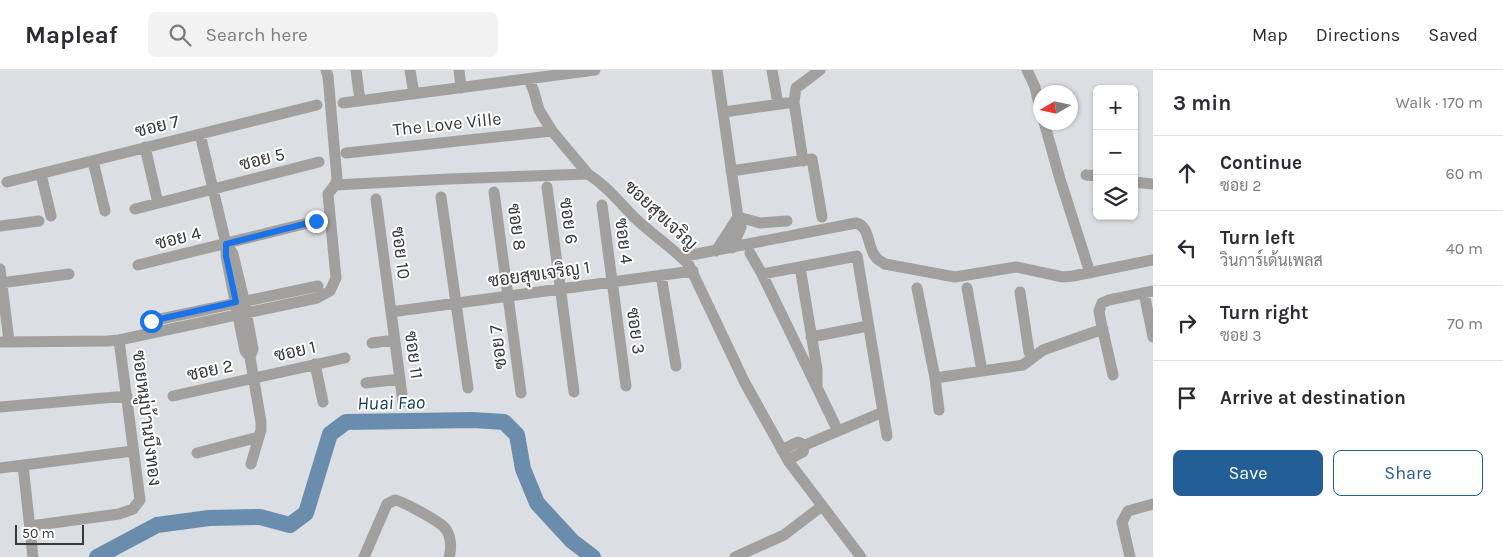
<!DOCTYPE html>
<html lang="en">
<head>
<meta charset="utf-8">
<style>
	body { margin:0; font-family:Karla,Sarabun,sans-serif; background:#f2f2f3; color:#2b2b33 }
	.controls { position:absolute; right:15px; top:15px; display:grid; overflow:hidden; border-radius:8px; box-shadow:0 1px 4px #0004 }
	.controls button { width:45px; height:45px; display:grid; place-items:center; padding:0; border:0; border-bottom:1px solid #e1e1e2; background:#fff; color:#2b2b33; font:25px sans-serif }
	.compass { position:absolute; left:1033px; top:15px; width:45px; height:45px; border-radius:50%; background:#fff; box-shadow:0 1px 4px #0004; rotate:261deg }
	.scale { position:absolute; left:15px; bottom:12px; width:69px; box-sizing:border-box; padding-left:5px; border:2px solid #37383a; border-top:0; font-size:14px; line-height:18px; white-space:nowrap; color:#37383a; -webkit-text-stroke:4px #fff; paint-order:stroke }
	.stop { position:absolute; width:15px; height:15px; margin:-11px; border:4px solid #1a73e8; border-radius:50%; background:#fff }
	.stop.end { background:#1a73e8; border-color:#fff; box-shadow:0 1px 5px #0008 }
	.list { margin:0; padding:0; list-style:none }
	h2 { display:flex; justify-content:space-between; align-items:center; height:65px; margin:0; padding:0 20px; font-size:21px }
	h2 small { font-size:16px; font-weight:400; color:#7c7c81 }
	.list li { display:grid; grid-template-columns:32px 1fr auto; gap:15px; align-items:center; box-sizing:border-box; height:75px; padding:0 20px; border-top:1px solid #e1e1e2 }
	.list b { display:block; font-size:19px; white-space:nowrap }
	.list p { margin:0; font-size:16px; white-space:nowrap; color:#7c7c81 }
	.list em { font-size:16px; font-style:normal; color:#7c7c81 }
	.actions { display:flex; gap:10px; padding:15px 20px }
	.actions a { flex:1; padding:11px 0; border:1px solid #235f96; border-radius:8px; text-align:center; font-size:18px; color:#235f96 }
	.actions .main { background:#235f96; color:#fff }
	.icon { flex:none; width:28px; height:28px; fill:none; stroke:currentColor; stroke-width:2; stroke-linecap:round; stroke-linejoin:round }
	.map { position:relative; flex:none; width:1153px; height:487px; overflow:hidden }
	header { display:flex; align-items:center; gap:30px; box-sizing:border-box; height:70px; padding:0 25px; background:#fff; border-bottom:1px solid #e1e1e2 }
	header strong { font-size:24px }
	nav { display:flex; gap:28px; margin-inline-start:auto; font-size:18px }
	.search { width:350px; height:45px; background:#f2f2f3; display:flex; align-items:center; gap:12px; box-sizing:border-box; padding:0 18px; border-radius:8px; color:#7c7c81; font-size:19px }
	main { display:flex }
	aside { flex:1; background:#fff }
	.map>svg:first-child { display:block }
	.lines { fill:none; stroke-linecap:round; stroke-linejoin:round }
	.river { stroke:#6a8cad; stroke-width:16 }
	.minor { stroke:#a2a09e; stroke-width:11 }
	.route { stroke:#1a73e8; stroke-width:6 }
	.labels { text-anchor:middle; stroke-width:4; stroke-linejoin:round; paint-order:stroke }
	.street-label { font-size:18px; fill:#37383a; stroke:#fff }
	.water-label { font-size:19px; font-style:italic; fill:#0f3758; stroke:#fff }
</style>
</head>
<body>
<header>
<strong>Mapleaf</strong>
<div class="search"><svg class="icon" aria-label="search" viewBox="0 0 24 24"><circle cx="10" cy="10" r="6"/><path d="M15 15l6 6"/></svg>Search here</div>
<nav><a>Map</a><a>Directions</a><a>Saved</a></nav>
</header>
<main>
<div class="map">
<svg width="1153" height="487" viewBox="0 0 1153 487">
	<rect width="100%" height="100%" fill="#dbdee3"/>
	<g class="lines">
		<path class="river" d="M97 487 157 455 209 448 260 447 290 455 306 443 330 364 346 352 473 350 504 352 517 365 523 399 537 433 572 471 593 487"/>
		<path class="minor" d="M356 0 360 31
			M410 0 414 24
			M459 0 461 18
			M717 0 738 147 760 153 787 151
			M772 0 778 34
			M1027 0 1035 17 1040 39
			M529 9 534 22 539 40 552 61 588 104
			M343 33 595 0
			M724 42 794 32
			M1044 52 1060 109 1090 203
			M200 64 226 174
			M145 77 158 133
			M346 83 552 61
			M93 91 105 141
			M803 91 794 32 796 18 820 0
			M731 101 812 89 822 147
			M41 104 51 146
			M1086 105 1097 106
			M7 112 317 35
			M1134 112 1153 114
			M335 115 449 109 588 104C608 117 619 132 636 149 653 165 673 178 689 195L745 313 789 392 861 487
			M547 117 574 322
			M494 122 521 323
			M441 127 468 318
			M376 129 403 332
			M602 135 626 316
			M135 139 319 92
			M0 156 39 151
			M732 178 741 157 738 147
			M716 181 738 147
			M750 183 762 204 838 361
			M681 187 856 153C870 156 867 176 875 186 877 190 881 191 885 194L955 207 1016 197 1063 207 1073 206 1153 190
			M138 195 316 151
			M800 197 817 299V316
			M0 199 9 271
			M762 204 857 186 887 366
			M661 205 676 296
			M0 213 69 204
			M917 218 935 308 939 340
			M967 218 982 301
			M1020 222 1029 282 1032 288
			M1144 223 1153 267
			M391 242 693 201
			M151 251 318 216
			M811 267 868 256
			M0 272 108 271 119 270 317 228 330 221 336 208 328 124 335 115 337 109 328 6 326 0
			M372 273 394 270
			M250 287 253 279 244 230 233 184 226 174V186L245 281 250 287 261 352V360L251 394
			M315 294 323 332
			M1113 305 1101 252 1099 241 1102 233 1109 230 1153 221
			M935 308 1023 295 1043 280 1103 259
			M366 313 400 309
			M173 326 345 288
			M0 337 127 326
			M782 380 798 372 805 375
			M197 383 259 367
			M788 390 803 382 805 375 883 342
			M23 395 33 487
			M0 398 133 381
			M30 456 119 444 133 439 140 430 119 270
			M364 487 387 434 395 430C404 432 437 450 444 457 451 464 452 478 449 487
			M735 487 784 465 822 436
			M1130 487 1122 452 1128 441 1153 434"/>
	</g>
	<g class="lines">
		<path class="route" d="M151 251 236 232 226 186V174L316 151"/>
	</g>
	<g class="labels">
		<g class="street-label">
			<text transform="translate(447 54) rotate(-6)" y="6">The Love Ville</text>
			<text transform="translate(157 56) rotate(-14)" y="6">ซอย 7</text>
			<text transform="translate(262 89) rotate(-14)" y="6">ซอย 5</text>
			<text transform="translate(661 145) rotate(43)" y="6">ซอยสุขเจริญ</text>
			<text transform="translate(569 151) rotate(82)" y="6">ซอย 6</text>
			<text transform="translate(517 157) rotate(82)" y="6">ซอย 8</text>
			<text transform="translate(178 168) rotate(-14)" y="6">ซอย 4</text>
			<text transform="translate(624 171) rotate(83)" y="6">ซอย 4</text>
			<text transform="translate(401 183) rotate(83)" y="6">ซอย 10</text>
			<text transform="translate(539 204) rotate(-8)" y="6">ซอยสุขเจริญ 1</text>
			<text transform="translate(636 261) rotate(82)" y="6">ซอย 3</text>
			<text transform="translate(498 277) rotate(-97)" y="6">ซอย 7</text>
			<text transform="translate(295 281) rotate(-13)" y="6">ซอย 1</text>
			<text transform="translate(414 285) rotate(82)" y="6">ซอย 11</text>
			<text transform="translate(210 300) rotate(-12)" y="6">ซอย 2</text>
			<text transform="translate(147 348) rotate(83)" y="6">ซอยหมู่บ้านบึงทอง</text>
		</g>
		<g class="water-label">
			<text transform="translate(391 332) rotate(-1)" y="7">Huai Fao</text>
		</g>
	</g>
</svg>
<div class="controls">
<button>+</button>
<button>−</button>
<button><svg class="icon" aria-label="layers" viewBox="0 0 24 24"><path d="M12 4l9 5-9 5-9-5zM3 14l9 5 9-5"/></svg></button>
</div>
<svg class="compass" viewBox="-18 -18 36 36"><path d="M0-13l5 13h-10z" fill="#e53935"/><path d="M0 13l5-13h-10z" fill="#7c7c81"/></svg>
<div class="scale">50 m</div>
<div class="stop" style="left:151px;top:251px"></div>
<div class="stop end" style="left:316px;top:151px"></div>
</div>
<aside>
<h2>3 min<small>Walk · 170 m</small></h2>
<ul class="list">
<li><svg class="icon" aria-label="ahead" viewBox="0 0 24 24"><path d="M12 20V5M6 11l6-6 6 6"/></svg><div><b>Continue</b><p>ซอย 2</p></div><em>60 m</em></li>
<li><svg class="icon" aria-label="left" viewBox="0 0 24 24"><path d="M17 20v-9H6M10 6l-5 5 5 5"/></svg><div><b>Turn left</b><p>วินการ์เด้นเพลส</p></div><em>40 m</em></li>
<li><svg class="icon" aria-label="right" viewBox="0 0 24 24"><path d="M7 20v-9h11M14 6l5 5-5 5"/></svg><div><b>Turn right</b><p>ซอย 3</p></div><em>70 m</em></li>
<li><svg class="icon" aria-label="arrive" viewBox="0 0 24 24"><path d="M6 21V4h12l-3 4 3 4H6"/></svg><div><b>Arrive at destination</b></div></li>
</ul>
<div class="actions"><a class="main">Save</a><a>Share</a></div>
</aside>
</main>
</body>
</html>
